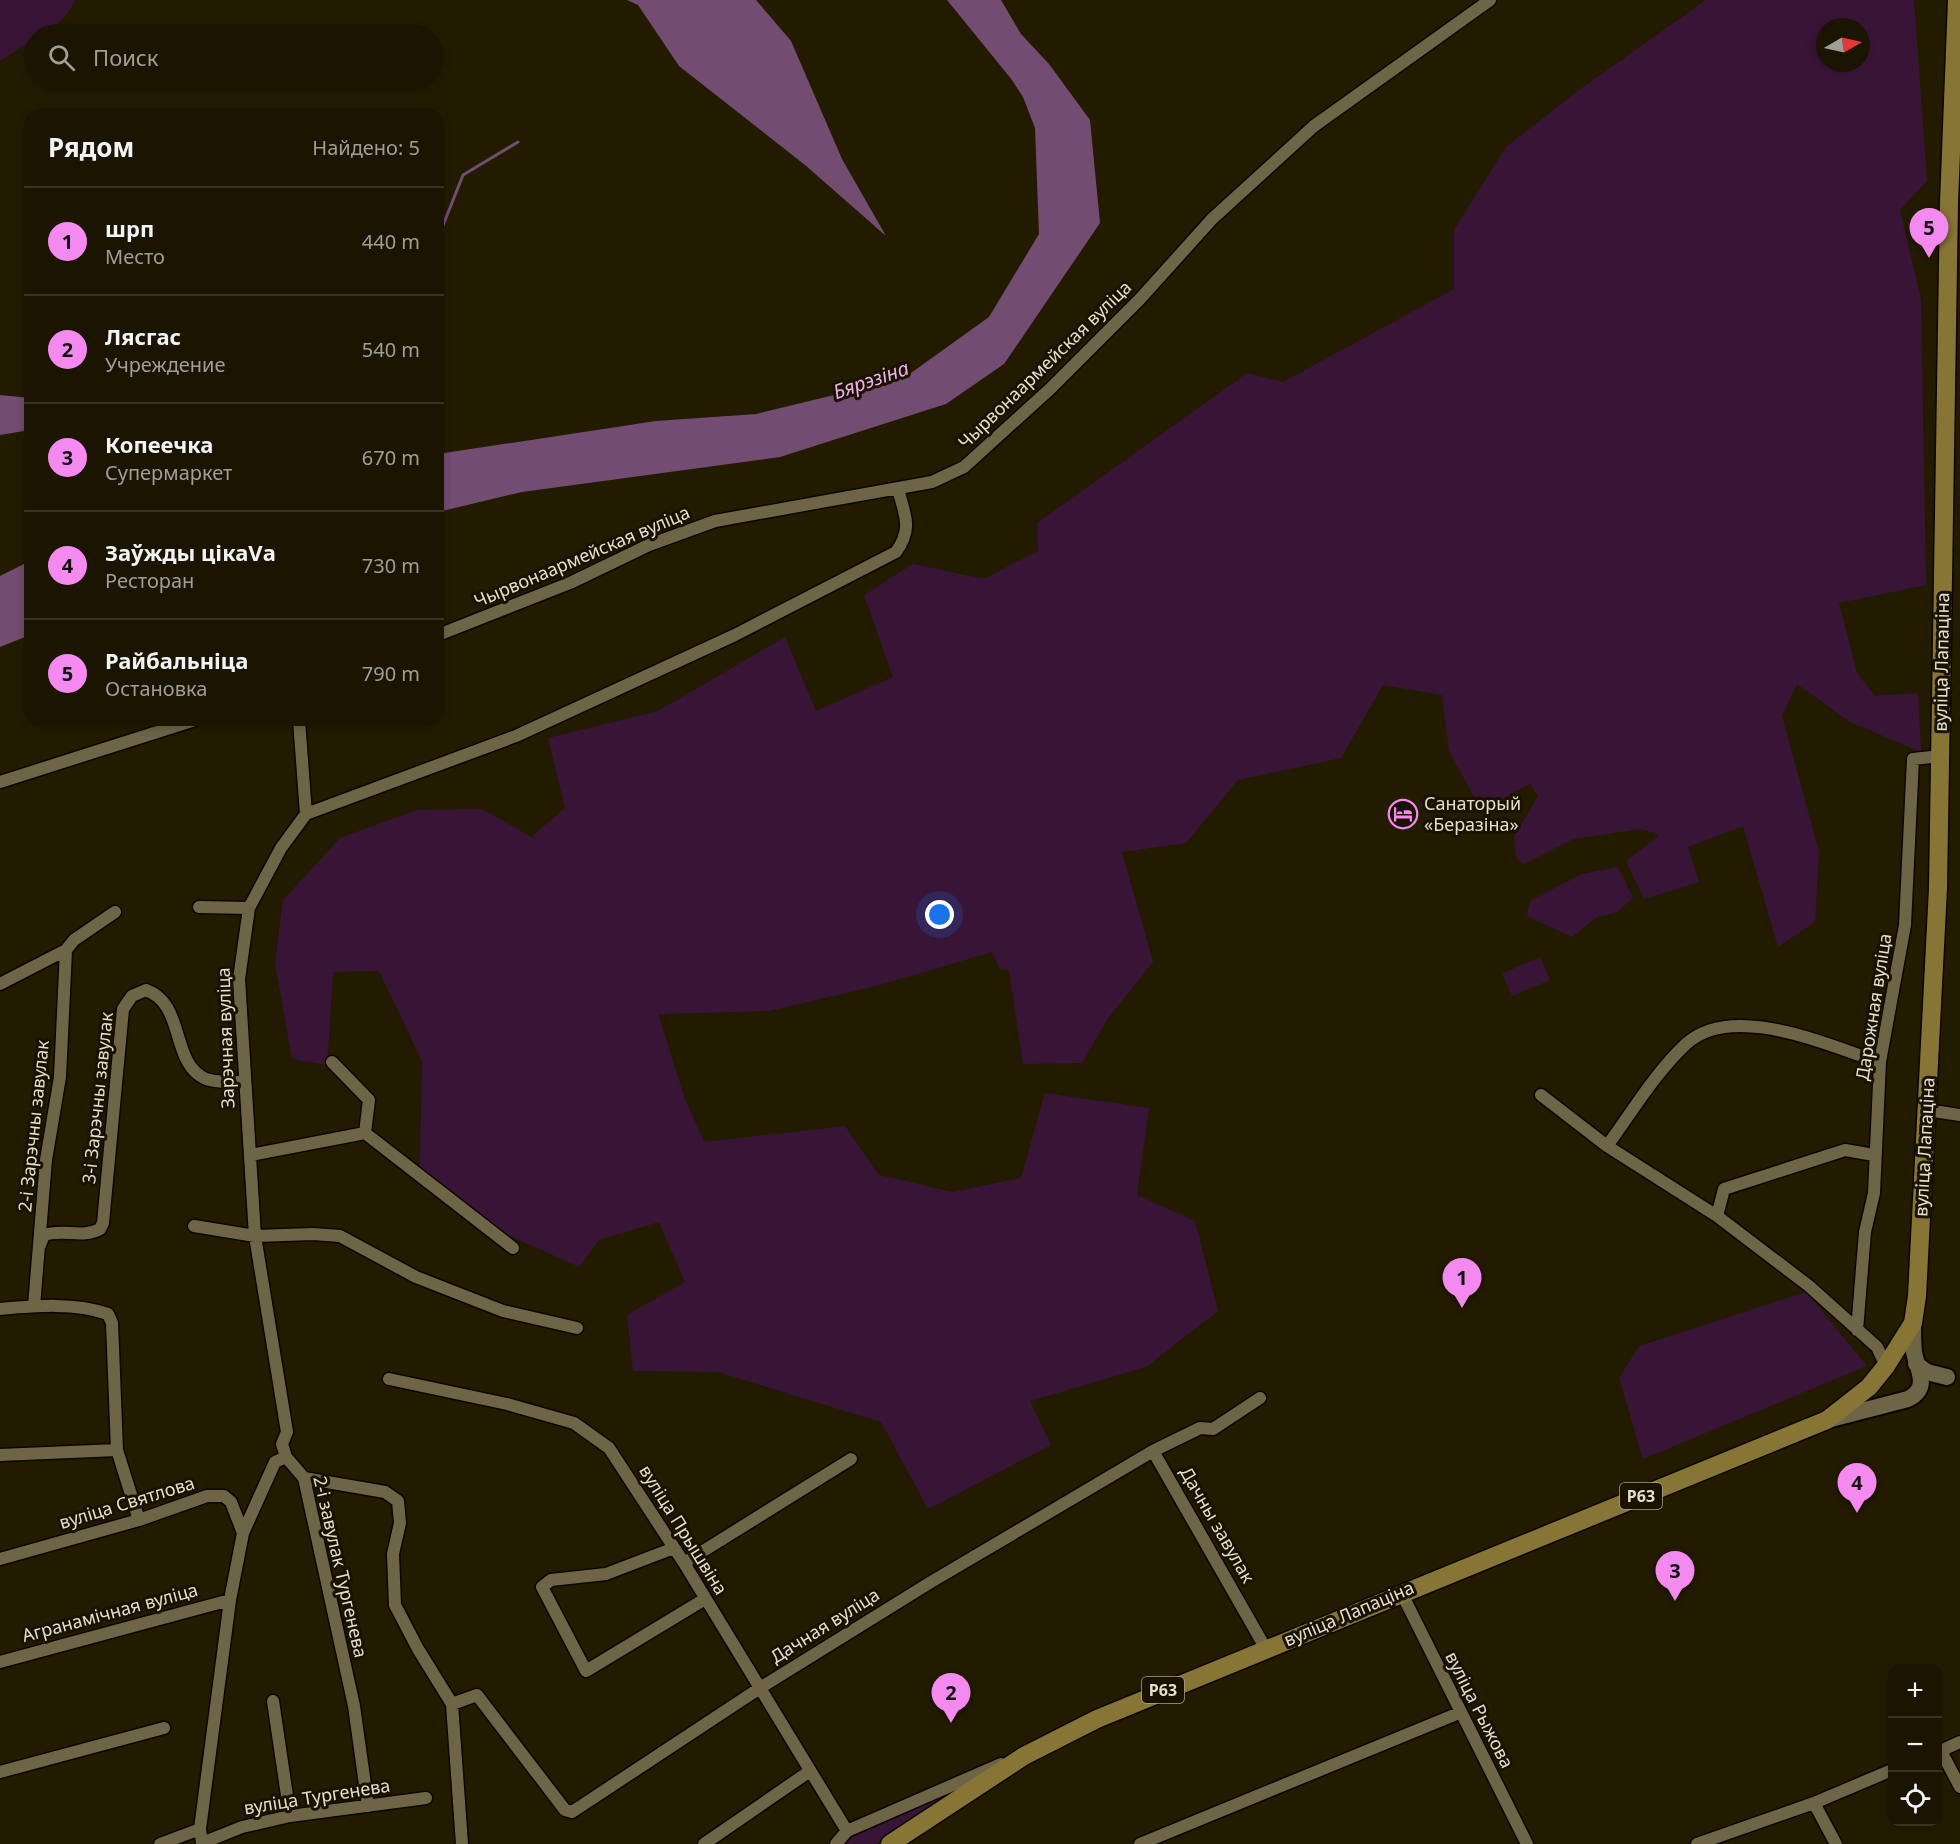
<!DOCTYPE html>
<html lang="ru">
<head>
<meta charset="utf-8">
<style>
	body { margin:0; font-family:"Noto Sans",sans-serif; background:#231d0a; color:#f1f3f6 }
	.controls { position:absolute; right:18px; bottom:18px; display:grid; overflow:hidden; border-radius:12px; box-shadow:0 3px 9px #0003 }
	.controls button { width:54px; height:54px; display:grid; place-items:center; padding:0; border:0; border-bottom:2px solid #383322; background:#1a1400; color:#f1f3f6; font:30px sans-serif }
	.compass { position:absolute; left:1816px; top:18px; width:54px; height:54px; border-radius:50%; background:#1a1400; box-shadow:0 3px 9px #0003; rotate:81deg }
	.you { position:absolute; left:940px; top:915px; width:21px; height:21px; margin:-15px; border:4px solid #fff; border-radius:50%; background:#1a73e8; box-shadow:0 0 0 9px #1a73e833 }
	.badge { display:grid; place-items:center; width:39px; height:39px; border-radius:50%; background:#f489f0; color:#111; font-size:20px; font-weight:700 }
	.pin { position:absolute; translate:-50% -50px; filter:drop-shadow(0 2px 3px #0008) }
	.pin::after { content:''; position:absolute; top:32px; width:21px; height:18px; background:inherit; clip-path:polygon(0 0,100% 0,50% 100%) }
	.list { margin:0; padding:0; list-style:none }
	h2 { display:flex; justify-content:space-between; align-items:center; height:78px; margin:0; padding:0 24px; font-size:26px }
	h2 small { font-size:20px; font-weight:400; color:#9f9e99 }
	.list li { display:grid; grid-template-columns:39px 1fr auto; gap:18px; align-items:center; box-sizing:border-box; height:108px; padding:0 24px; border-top:2px solid #383322 }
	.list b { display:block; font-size:22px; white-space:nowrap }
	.list p { margin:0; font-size:20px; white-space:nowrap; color:#9f9e99 }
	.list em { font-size:20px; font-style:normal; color:#9f9e99 }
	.icon { flex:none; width:33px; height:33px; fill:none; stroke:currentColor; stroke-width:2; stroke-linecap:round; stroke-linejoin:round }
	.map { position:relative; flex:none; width:1960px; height:1844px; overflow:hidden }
	.search { position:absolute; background:#1a1400; box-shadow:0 3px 9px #0003; left:24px; top:24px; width:420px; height:66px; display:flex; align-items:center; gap:15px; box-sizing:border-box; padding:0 21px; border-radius:33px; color:#9f9e99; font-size:22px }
	.panel { position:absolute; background:#1a1400; box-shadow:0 3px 9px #0003; left:24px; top:108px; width:420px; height:618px; border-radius:18px }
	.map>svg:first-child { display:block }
	.green { fill:#381537; fill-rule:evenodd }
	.water { fill:#734c71 }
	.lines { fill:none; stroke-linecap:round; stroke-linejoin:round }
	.stream { stroke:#734c71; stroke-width:3 }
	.street-casing { stroke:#0c0500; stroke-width:15 }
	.secondary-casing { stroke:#0c0500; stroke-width:20 }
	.primary-casing { stroke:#0c0500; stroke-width:21 }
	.street { stroke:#6e6547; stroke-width:12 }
	.secondary { stroke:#6e6547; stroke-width:16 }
	.primary { stroke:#877536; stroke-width:18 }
	.labels { text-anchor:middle; stroke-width:6; stroke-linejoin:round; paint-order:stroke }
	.shield { fill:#1a1200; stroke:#a7a190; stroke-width:1.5 }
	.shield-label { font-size:16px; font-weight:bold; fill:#e3dece }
	.street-label { font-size:18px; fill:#e3dece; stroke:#1a1200 }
	.poi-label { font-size:18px; fill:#e3dece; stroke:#1a1200; text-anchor:start }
	.water-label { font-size:20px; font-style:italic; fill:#efafeb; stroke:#1a1200 }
</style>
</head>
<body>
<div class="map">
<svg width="1960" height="1844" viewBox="0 0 1960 1844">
	<rect width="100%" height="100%" fill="#231b00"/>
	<path class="green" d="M0 0H76C66 15 55 34 34 34V39L0 61Z
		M1706 0H1914L1927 181 1900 210 1921 300 1926 585 1839 603 1857 673 1875 696 1918 693 1921 752 1850 722 1797 684 1782 716 1819 852 1815 922 1778 947 1743 826 1688 847 1699 882 1644 899 1626 861 1660 835 1641 829 1573 839 1524 864 1516 858 1514 837 1538 796 1530 784 1481 810 1449 751 1442 695 1383 685 1341 758 1238 780 1186 843 1122 852 1153 962 1108 1018 1082 1063 1023 1064 1009 970 1000 969 992 952 880 985 769 1011 658 1014 685 1099 704 1142 845 1126 879 1175 953 1192 1021 1178 1045 1093 1149 1108 1137 1195 1195 1221 1218 1311 1146 1367 1030 1401 1051 1445 928 1509 881 1422 718 1372 633 1371 627 1315 685 1282 659 1222 599 1240 579 1267 481 1223 420 1166 422 1061 379 971 333 972 327 1065 292 1059 275 963 283 900 340 838 417 810 482 809 531 837 565 808 548 738 658 711 785 637 816 711 893 677 864 595 913 564 984 579 1038 551 1037 523 1247 373 1283 382 1454 289V230L1506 147 1583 87ZM1825 27H1861V63H1825Z
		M1618 867 1633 898 1617 912 1597 917 1572 937 1527 916 1530 901 1582 874Z
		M1540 957 1550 980 1512 996 1502 974Z
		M1806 1292 1867 1366 1643 1459 1619 1378 1639 1346Z
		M941 1795 940 1799 876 1844H846L857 1832 867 1831Z"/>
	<path class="water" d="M627 0H756L791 41 842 159 886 236 805 165 679 66 638 5Z
		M947 0H1001L1021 34 1049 64 1090 120 1100 223 1004 364 946 404 780 457 522 492 438 512V454L656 421 756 414 904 378 989 317 1039 234 1035 128 1023 97 1012 80Z
		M0 395 30 398V430L0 435Z
		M30 561V635L0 647V576Z"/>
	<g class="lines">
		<path class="stream" d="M438 238 463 175 518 142"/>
		<g class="street-casing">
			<path id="street" d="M438 635 570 583 649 545 715 521 932 482 964 467 1050 389 1140 299 1212 219 1314 126 1490 0
				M299 720 306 814 281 848 249 908 239 979 255 1236 287 1432 282 1444 286 1457 304 1478 354 1706 368 1806
				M0 782 195 720
				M306 814 516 736 735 635 896 552C913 528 905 516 898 489
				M199 907 249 908
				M0 984 66 950 74 940 115 912
				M1541 1095 1607 1146 1717 1216 1809 1286 1877 1347 1886 1366
				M1927 1110 1960 1115
				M365 1133 513 1248
				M1607 1146C1632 1112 1655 1073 1686 1044 1733 1001 1828 1046 1880 1062
				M251 1155 365 1133 369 1100 332 1062
				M1717 1216 1724 1189 1845 1150 1874 1155
				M194 1226 255 1236 313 1234 340 1236 416 1277 503 1311 577 1328
				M40 1245 44 1235C63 1228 82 1239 100 1229L103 1223 123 1009 132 996 146 990C186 1004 170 1064 206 1079 218 1083 231 1082 243 1082
				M34 1306 46 1160 60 1077 66 950
				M0 1309C34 1306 75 1302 108 1314L112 1323 117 1450 139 1520
				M1857 1330 1865 1232 1874 1193 1880 1062 1905 925 1913 759 1941 756
				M389 1379 507 1404 574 1423 609 1448 684 1563 847 1831
				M1153 1451 1266 1649
				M0 1455 117 1450
				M304 1478 385 1492 398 1501 400 1523 393 1554 395 1605 418 1649 452 1704 462 1844
				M674 1548 606 1574 551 1580 542 1587 586 1671 705 1599
				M0 1559 139 1520 207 1496H224L231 1502 243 1533
				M684 1563 851 1459
				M1401 1592 1527 1844
				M0 1662 230 1600
				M273 1701 290 1816
				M452 1704 477 1695 565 1810 572 1812 760 1688 931 1582 1153 1451 1200 1428 1213 1429 1260 1398
				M1941 1751 1960 1787
				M1938 1752 1960 1742
				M0 1772 164 1728
				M1814 1803 1836 1844
				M200 1829 230 1600 243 1533 275 1462 286 1457
				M160 1844 200 1829 202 1843 242 1827 290 1816 426 1798
				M704 1844 810 1771
				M836 1844 847 1831 1001 1764
				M1140 1844 1459 1713
				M1697 1844 1814 1803 1892 1770"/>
		</g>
		<g class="secondary-casing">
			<path id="secondary" d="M1916 1364 1927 1372 1947 1377
				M1831 1419 1908 1399C1931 1387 1917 1370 1914 1352 1913 1343 1913 1333 1913 1323"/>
		</g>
		<g class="primary-casing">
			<path id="primary" d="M890 1844 1024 1756 1097 1719 1827 1420 1869 1387 1886 1366 1913 1323 1917 1296 1938 888 1949 203 1957 0"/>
		</g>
		<use href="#street" class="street"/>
		<use href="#secondary" class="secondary"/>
		<use href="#primary" class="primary"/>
	</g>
	<defs>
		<g id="hotel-ring" transform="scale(1.5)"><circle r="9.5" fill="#1a1200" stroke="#f489f0" stroke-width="1.5"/><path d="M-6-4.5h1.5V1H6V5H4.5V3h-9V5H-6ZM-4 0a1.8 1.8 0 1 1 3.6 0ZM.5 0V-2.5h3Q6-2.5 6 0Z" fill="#f489f0"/></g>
	</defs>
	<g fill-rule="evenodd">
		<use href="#hotel-ring" x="1403" y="814"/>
	</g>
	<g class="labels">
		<g class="shield">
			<rect x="1620" y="1483" width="42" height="26" rx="4.5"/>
			<rect x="1142" y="1677" width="42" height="26" rx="4.5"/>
		</g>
		<g class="shield-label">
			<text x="1641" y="1502">Р63</text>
			<text x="1163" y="1696">Р63</text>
		</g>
		<g class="street-label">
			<text transform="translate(1045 365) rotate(-44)" y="6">Чырвонаармейская вуліца</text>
			<text transform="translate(582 557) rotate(-23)" y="6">Чырвонаармейская вуліца</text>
			<text transform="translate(1942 662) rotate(-89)" y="6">вуліца Лапаціна</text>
			<text transform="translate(1874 1007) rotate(-81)" y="6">Дарожная вуліца</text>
			<text transform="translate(226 1038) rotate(-92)" y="6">Зарэчная вуліца</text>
			<text transform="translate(98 1098) rotate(-84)" y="6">3-і Зарэчны завулак</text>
			<text transform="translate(34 1126) rotate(-84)" y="6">2-і Зарэчны завулак</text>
			<text transform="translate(1925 1147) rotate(-87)" y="6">вуліца Лапаціна</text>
			<text transform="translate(127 1503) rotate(-17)" y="6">вуліца Святлова</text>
			<text transform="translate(1217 1525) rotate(60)" y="6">Дачны завулак</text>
			<text transform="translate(683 1530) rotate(58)" y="6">вуліца Прышвіна</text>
			<text transform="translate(340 1567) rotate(77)" y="6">2-і завулак Тургенева</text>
			<text transform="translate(110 1613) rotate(-15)" y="6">Агранамічная вуліца</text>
			<text transform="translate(1349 1614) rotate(-23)" y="6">вуліца Лапаціна</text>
			<text transform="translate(825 1626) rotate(-32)" y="6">Дачная вуліца</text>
			<text transform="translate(1479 1710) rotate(63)" y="6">вуліца Рыжова</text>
			<text transform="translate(317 1797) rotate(-9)" y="6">вуліца Тургенева</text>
		</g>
		<g class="poi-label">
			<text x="1424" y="810">Санаторый<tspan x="1424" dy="21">«Беразіна»</tspan></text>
		</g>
		<g class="water-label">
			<text transform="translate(871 380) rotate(-19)" y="7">Бярэзіна</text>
		</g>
	</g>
</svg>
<div class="controls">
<button>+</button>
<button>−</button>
<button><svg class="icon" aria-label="locate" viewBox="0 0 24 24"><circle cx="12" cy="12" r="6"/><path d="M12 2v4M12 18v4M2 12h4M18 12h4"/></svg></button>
</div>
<svg class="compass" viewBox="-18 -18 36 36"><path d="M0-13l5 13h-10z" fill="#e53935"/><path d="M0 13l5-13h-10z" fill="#9f9e99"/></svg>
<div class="you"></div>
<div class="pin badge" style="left:1462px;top:1308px">1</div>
<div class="pin badge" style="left:951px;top:1723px">2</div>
<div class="pin badge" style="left:1675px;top:1601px">3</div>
<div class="pin badge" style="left:1857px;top:1513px">4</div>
<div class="pin badge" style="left:1929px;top:258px">5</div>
<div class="search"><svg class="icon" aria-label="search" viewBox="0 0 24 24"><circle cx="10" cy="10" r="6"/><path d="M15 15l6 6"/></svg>Поиск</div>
<section class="panel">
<h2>Рядом<small>Найдено: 5</small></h2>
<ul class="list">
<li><span class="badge">1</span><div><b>шрп</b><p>Место</p></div><em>440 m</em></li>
<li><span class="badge">2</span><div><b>Лясгас</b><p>Учреждение</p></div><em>540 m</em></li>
<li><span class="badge">3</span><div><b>Копеечка</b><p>Супермаркет</p></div><em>670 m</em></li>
<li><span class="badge">4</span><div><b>Заўжды цікаVа</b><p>Ресторан</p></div><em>730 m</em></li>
<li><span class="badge">5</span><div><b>Райбальніца</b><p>Остановка</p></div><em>790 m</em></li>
</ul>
</section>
</div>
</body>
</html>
